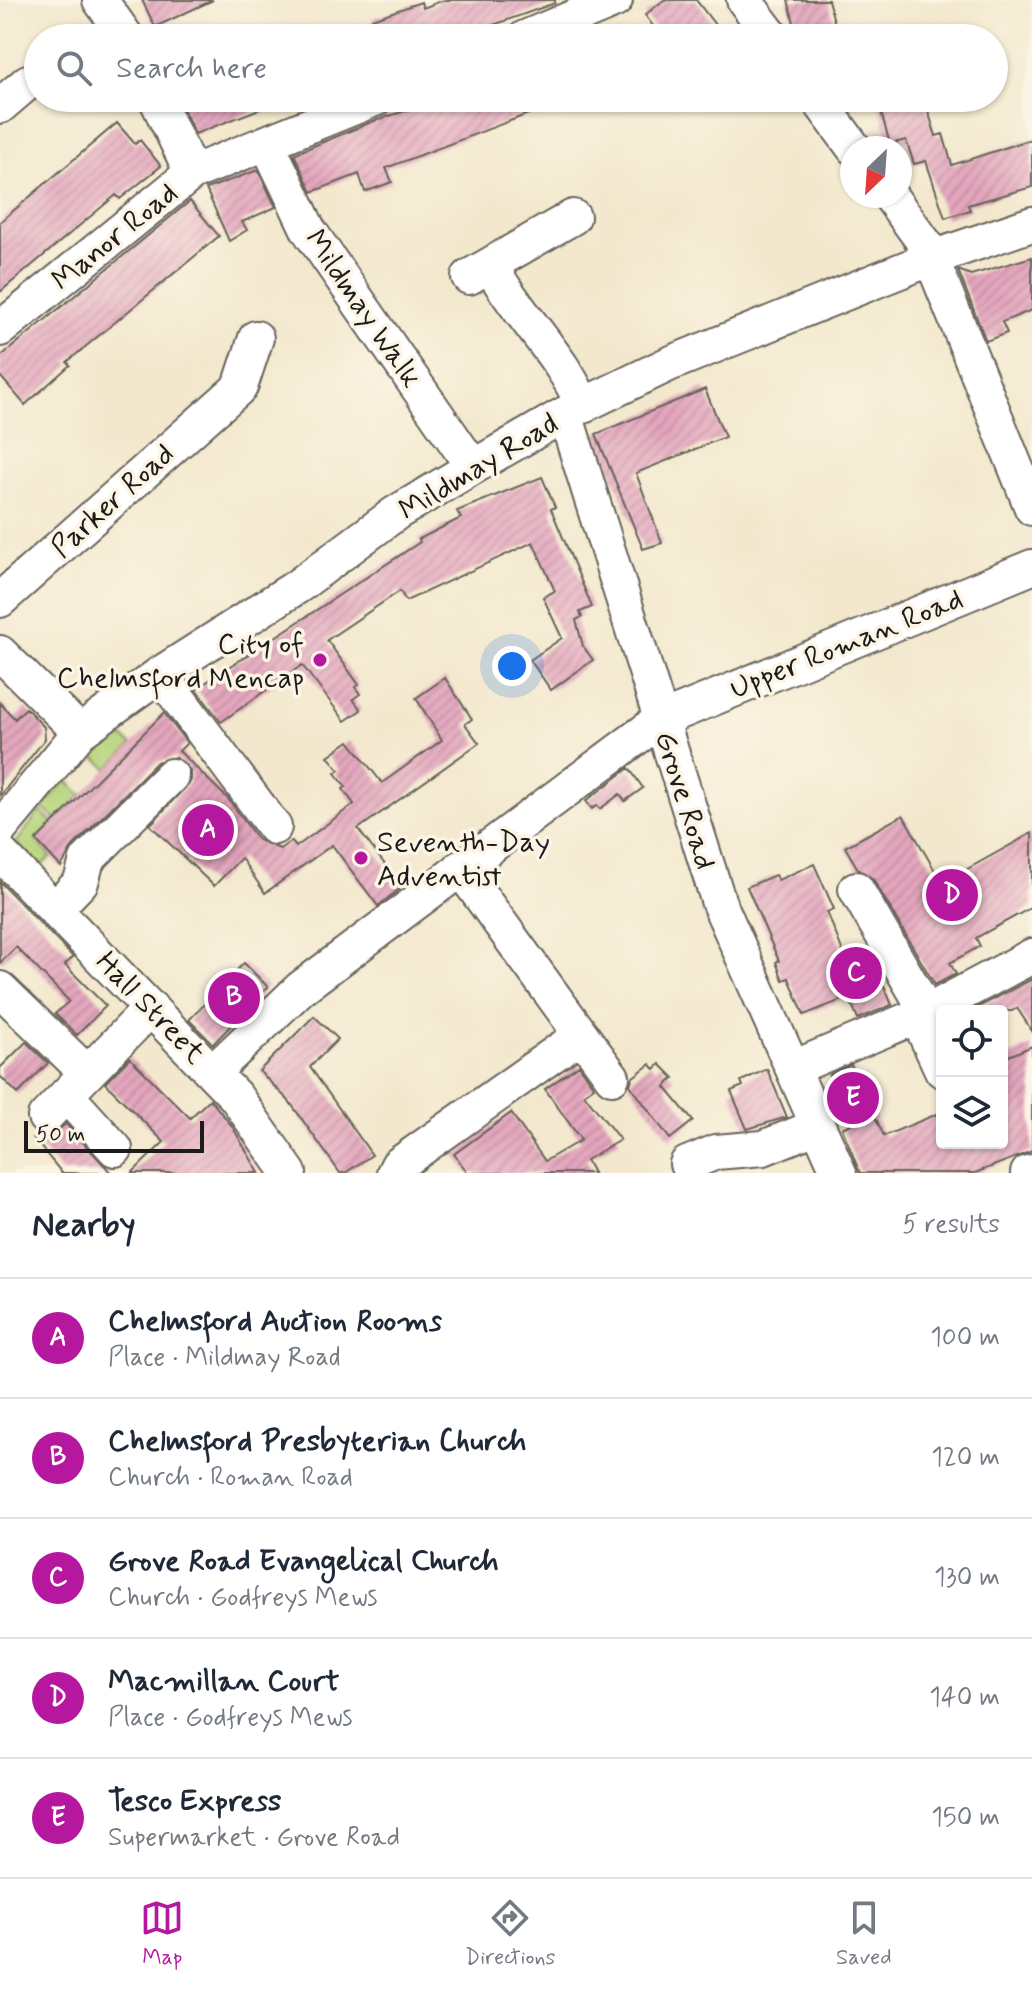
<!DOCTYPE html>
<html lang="en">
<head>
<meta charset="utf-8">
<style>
	body { margin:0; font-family:Mynerve,sans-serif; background:#f6f6f7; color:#1f2937 }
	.controls { position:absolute; right:24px; bottom:24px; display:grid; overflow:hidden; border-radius:8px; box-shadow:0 2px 6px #0004 }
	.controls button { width:72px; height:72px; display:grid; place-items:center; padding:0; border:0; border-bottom:2px solid #e0e1e3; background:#fff; color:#1f2937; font:40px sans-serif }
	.compass { position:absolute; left:840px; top:136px; width:72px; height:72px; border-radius:50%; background:#fff; box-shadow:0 2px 6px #0004; rotate:205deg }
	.scale { position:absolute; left:24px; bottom:20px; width:180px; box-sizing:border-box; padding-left:8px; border:4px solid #1c1c1c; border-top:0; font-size:22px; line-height:28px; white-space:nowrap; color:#1c1c1c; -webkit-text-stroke:6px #fcf5e5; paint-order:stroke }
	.you { position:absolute; left:512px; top:666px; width:28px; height:28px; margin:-20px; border:6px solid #fff; border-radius:50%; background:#1a73e8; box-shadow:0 0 0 12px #1a73e833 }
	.badge { display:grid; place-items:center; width:52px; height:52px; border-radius:50%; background:#b5179e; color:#fff; font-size:26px; font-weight:700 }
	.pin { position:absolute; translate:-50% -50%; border:4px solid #fff; box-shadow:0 2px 8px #0006 }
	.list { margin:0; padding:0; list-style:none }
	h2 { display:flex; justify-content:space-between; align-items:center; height:104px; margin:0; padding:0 32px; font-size:34px }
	h2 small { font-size:26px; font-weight:400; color:#747a83 }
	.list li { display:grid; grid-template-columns:52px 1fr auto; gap:24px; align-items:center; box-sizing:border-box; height:120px; padding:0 32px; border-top:2px solid #e0e1e3 }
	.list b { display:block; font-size:30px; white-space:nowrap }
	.list p { margin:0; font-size:26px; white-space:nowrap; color:#747a83 }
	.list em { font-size:26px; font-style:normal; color:#747a83 }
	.icon { flex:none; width:44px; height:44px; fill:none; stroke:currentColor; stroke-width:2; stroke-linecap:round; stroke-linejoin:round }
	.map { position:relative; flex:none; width:1032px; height:1173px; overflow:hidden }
	.search { position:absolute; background:#fff; box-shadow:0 2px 6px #0004; left:24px; right:24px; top:24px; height:88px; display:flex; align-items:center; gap:20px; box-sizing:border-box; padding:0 28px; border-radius:44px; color:#747a83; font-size:30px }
	.sheet { height:704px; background:#fff }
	nav { display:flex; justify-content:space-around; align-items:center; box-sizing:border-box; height:112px; border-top:2px solid #e0e1e3; background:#fff; font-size:22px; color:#747a83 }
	nav a { display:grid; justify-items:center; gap:4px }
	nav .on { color:#b5179e }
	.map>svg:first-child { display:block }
	.green { fill:#b6d47b; stroke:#69784c; stroke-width:2 }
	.building { fill:url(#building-hatch) }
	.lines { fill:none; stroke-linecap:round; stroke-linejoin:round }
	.minor-casing { stroke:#67635a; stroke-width:38 }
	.minor { stroke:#fff; stroke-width:34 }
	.poi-dot { fill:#b5179e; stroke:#fcf5e5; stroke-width:3 }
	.labels { text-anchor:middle; stroke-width:7; stroke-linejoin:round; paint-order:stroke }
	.street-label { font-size:30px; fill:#1c1c1c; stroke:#fcf5e5 }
	.poi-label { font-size:30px; fill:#1c1c1c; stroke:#fcf5e5; text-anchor:end }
</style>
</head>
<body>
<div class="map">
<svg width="1032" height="1173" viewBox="0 0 1032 1173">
	<defs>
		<pattern id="building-hatch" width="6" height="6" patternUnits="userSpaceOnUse" patternTransform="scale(2)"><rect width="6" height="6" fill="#e3a6bd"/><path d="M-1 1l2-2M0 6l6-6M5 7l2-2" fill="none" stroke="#c28ea2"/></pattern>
	</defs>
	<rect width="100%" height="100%" fill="#fcf5e5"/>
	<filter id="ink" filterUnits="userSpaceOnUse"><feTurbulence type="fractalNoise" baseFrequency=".0125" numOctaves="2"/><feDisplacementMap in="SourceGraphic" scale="16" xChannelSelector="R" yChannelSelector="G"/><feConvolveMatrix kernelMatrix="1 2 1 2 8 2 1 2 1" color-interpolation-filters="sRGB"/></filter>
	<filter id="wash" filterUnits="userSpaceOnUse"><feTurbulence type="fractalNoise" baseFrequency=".006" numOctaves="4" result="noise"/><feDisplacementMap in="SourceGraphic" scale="32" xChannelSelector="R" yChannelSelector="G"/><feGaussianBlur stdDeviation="1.8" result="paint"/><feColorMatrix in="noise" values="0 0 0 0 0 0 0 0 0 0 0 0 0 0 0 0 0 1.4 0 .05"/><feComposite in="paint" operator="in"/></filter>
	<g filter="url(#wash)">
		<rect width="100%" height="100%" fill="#f3e8cd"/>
		<path class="green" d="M115 730 132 745 108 769 88 752Z
			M66 779 82 795 56 820 42 808Z
			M40 811 53 823 36 840 51 856 37 871 13 847Z"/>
		<g id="blocks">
			<path class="building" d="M142 0H213L155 27Z
				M444 0H555V3L457 38H380L372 19 421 2 423 8Z
				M664 0H696L725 38H662L645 15Z
				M788 0H828L839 38H798Z
				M178 98H196L198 104 212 98H288L195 134Z
				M445 98 565 100 386 168 392 182 365 192 359 174 312 192 294 154 374 121Z
				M877 98H924L936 136 943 134 952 165 1032 139V187L968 205 970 210 945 218 926 161 914 164 906 140 890 144Z
				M117 123 135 144 140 140 161 166 120 199 116 195 0 292V222Z
				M258 170 276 207 242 222 247 230 229 241 206 189Z
				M190 201 219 236 67 362 70 365 25 405 0 376V357Z
				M1032 257V310L1002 322 1007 333 986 341 958 270 971 275Z
				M705 389 725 437 636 473 662 543 643 549 596 434Z
				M542 477 555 507 551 509 592 607 580 612 582 617 576 620 583 646 593 660 551 690 530 660 562 638 543 597 555 591 533 542 406 601 400 591 327 640 359 685 355 687 360 694 353 699 361 710 345 721 302 665 221 722 196 689 420 542 419 539 461 518 457 511Z
				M445 678 472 719 465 724 479 743 358 829 402 887 378 906 332 845 265 893 241 858 214 886 150 825 190 782V770L175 757 157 762 73 846 61 867 36 840 164 713 187 743 179 751 229 800 258 840 280 849 291 841 296 847 354 804 343 789 346 787 335 773 339 770 328 756 349 741 382 783 442 740 416 698Z
				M0 703 15 719 26 708 44 727 45 739 0 796Z
				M629 768 643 788 625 801 620 794 600 809 597 805 592 809 586 801Z
				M903 815 942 883 1032 833V907L976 938 980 946 950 963 956 974 935 985 873 879 858 869 845 847Z
				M814 864 834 909 827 912 849 967 872 957 892 1005 858 1019 849 997 804 1015 789 978 783 980 776 962 779 961 747 887 775 875 778 880Z
				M0 882 73 957 65 965 106 1006 77 1035 55 1014 69 1001 16 947 0 963Z
				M244 963 268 987 213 1044 189 1020Z
				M1032 979V1031L1017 1008 1012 1011H971Z
				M314 1016 338 1039 310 1067 372 1155 345 1173H340L289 1101 259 1071Z
				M26 1042 48 1063 18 1094 0 1076V1068Z
				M1032 1046V1151L975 1173H860L842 1128 851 1124 829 1075 851 1065 884 1136 942 1112V1143H1002V1059Z
				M130 1058 190 1118 210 1099 232 1126 259 1173H132L164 1142 105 1083Z
				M650 1064 655 1069 660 1064 674 1078 665 1087 693 1121 670 1139 630 1085 632 1078Z
				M579 1065 594 1087 584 1094 620 1140 586 1160 593 1173H468L454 1154 511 1113 545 1161 581 1140 545 1089Z
				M767 1069 787 1117 747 1129 731 1091 743 1086 741 1081Z
				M66 1124 105 1166 111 1173H62L34 1139 51 1136Z"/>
		</g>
	</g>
	<g filter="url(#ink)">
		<use href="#blocks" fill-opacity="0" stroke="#67635a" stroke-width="2"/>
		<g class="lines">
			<g class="minor-casing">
				<path id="minor" d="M100 0 127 38
					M744 0 773 38
					M525 38 615 0
					M156 98 192 173
					M817 98 854 148
					M0 106 28 82
					M267 143 308 229 473 467
					M890 196 926 245 1032 508
					M490 265C516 313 564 358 583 406
					M469 277 573 217
					M0 329 192 173 377 98
					M565 414 719 903 839 1173
					M0 600 240 387 256 338
					M0 653 80 732
					M160 674 274 827
					M0 829 80 732 160 674 298 586 396 513 473 467 565 414 669 364 932 258 1032 224
					M0 853 236 1097 289 1173
					M460 868 612 1077
					M856 889 927 1012
					M56 908 81 882 87 860 171 776
					M0 989 87 1073
					M917 1016 942 1070
					M793 1068 927 1012 1032 956
					M213 1072 301 988 660 720 1032 567
					M45 1117 66 1095
					M115 1149 66 1095 151 1008
					M687 1164 716 1152 763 1148 818 1126
					M394 1173 398 1165 581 1035
					M1028 1173 1032 1172"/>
			</g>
			<use href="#minor" class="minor"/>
		</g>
	</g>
	<g class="poi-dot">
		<circle cx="320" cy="660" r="8"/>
		<circle cx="361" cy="858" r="8"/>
	</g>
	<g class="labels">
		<g class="street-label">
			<text transform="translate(114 236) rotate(-39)" y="10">Manor Road</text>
			<text transform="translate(364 308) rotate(56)" y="10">Mildmay Walk</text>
			<text transform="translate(478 466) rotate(-31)" y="10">Mildmay Road</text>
			<text transform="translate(112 500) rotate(-42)" y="10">Parker Road</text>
			<text transform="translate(846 643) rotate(-22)" y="10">Upper Roman Road</text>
			<text transform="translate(686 800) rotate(73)" y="10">Grove Road</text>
			<text transform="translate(151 1007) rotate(46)" y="10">Hall Street</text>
		</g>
		<g class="poi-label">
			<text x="304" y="653">City of<tspan x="304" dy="34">Chelmsford Mencap</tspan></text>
			<text x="377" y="851" text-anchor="start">Seventh-Day<tspan x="377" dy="34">Adventist</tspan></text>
		</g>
	</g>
</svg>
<div class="controls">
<button><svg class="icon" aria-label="locate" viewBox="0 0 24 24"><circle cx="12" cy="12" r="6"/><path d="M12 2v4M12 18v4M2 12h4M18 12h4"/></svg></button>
<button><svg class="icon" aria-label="layers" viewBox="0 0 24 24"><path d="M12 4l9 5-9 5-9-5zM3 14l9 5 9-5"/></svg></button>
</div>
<svg class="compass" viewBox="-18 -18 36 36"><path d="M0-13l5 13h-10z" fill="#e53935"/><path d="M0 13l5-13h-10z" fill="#747a83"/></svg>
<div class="scale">50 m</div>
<div class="you"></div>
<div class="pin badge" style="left:208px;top:830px">A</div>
<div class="pin badge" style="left:234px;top:998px">B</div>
<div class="pin badge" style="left:856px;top:973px">C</div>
<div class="pin badge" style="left:952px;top:895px">D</div>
<div class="pin badge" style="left:853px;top:1098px">E</div>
<div class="search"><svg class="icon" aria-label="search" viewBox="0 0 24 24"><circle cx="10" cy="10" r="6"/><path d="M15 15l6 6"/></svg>Search here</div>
</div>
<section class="sheet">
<h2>Nearby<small>5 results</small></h2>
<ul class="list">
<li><span class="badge">A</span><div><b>Chelmsford Auction Rooms</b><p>Place · Mildmay Road</p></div><em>100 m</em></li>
<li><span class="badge">B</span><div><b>Chelmsford Presbyterian Church</b><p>Church · Roman Road</p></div><em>120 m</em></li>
<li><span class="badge">C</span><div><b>Grove Road Evangelical Church</b><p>Church · Godfreys Mews</p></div><em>130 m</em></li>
<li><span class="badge">D</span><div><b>Macmillan Court</b><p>Place · Godfreys Mews</p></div><em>140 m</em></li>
<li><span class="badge">E</span><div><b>Tesco Express</b><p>Supermarket · Grove Road</p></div><em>150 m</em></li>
</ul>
</section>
<nav>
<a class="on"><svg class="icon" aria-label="map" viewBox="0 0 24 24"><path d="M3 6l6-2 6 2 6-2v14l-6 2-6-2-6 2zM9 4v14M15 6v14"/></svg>Map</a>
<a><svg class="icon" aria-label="directions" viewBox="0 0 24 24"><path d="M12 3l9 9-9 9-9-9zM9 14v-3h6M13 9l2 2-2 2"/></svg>Directions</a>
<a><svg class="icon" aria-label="saved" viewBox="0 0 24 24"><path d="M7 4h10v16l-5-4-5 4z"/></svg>Saved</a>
</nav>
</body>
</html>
